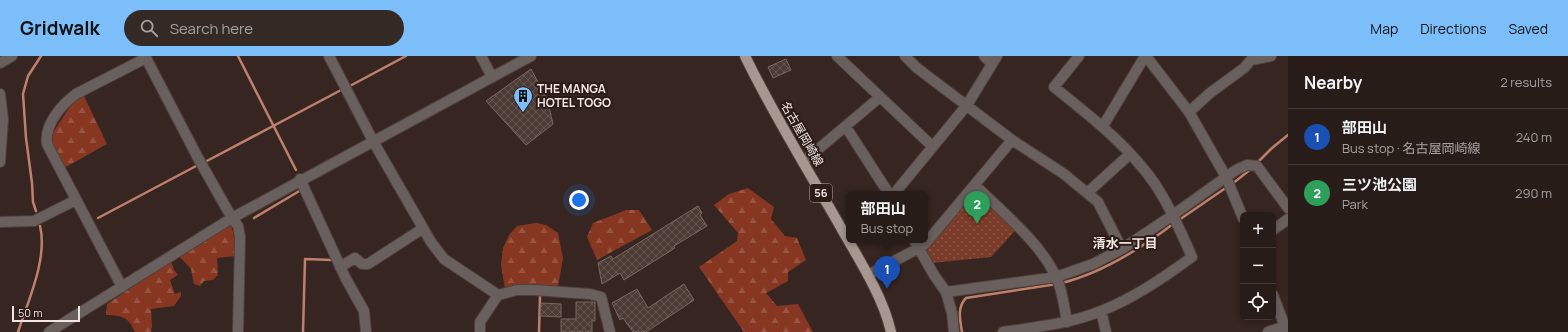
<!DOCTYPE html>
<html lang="en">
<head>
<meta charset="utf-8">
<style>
	body { margin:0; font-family:Manrope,"Noto Sans JP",sans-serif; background:#342925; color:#f1f3f6 }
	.controls { position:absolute; right:12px; bottom:12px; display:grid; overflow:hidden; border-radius:6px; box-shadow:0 2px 6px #0003 }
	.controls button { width:36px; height:36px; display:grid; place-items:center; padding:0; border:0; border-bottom:1px solid #443a37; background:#281c18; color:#f1f3f6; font:20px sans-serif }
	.scale { position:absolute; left:12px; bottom:10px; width:68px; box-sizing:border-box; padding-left:4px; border:2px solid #f1e5e2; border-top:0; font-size:11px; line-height:14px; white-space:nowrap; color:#f1e5e2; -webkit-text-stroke:3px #2c1b17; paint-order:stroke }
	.you { position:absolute; left:579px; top:144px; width:14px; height:14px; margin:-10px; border:3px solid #fff; border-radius:50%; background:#1a73e8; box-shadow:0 0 0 6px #1a73e833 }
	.badge { display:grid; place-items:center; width:26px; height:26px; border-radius:50%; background:#7bbef9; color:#fff; font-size:13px; font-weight:700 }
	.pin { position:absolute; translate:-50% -33px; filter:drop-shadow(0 1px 2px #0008) }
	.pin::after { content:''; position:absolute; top:21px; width:14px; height:12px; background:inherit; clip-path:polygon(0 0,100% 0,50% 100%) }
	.popup { position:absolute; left:846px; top:135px; width:82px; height:52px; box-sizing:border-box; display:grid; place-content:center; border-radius:6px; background:#281c18; filter:drop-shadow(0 1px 3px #0005); font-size:13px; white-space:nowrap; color:#a5a1a2 }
	.popup b { font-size:15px; color:#f1f3f6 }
	.popup::after { content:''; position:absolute; left:50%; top:100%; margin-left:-8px; border:8px solid transparent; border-top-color:#281c18 }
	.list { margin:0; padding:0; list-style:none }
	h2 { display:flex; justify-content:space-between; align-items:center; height:52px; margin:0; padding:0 16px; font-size:17px }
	h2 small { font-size:13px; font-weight:400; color:#a5a1a2 }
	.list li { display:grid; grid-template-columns:26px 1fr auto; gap:12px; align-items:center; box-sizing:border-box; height:56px; padding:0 16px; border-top:1px solid #443a37 }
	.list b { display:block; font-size:15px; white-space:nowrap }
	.list p { margin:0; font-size:13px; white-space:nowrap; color:#a5a1a2 }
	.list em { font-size:13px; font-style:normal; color:#a5a1a2 }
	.icon { flex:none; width:22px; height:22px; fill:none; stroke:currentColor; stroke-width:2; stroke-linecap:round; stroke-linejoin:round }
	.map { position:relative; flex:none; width:1288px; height:276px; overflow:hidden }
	header { display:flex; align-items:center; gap:24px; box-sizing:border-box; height:56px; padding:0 20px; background:#7bbef9; color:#111 }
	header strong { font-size:19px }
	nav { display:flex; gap:22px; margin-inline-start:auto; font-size:14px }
	.search { width:280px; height:36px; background:#342925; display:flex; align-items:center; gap:10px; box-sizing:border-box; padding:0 14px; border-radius:22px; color:#a5a1a2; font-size:15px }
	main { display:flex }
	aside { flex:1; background:#281c18 }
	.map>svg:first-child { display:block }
	.grass { fill:url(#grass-dots) }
	.forest { fill:url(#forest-firs) }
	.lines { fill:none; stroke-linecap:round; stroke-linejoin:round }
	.stream { stroke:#be806e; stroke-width:2.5 }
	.building { fill:url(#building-cross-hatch); stroke:#7b6661 }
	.minor-casing { stroke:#50403b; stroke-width:12 }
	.tertiary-casing { stroke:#50403b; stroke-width:12 }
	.primary-casing { stroke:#50403b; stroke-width:12 }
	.minor { stroke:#69605e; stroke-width:10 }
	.tertiary { stroke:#69605e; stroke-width:10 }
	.primary { stroke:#a89691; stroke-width:10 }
	.labels { text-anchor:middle; stroke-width:4; stroke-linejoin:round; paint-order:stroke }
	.shield { fill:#2c1b17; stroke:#b6a8a5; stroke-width:1 }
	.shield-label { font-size:11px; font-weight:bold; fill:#f1e5e2 }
	.poi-label { font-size:12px; font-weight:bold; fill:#f1e5e2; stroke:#2c1b17; text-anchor:start }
	.street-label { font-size:12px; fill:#f1e5e2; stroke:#2c1b17 }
	.neighbourhood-label { font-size:13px; font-weight:bold; fill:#f1e5e2; stroke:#2c1b17 }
</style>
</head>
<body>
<header>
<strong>Gridwalk</strong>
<div class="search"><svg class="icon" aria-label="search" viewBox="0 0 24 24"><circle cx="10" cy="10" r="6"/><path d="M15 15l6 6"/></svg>Search here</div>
<nav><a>Map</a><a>Directions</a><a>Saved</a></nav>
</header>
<main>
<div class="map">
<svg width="1288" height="276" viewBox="0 0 1288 276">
	<defs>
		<pattern id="grass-dots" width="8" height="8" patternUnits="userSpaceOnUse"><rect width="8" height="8" fill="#7b3b2a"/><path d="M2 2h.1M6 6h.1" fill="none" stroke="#8e5749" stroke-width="1.8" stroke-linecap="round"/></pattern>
		<pattern id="forest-firs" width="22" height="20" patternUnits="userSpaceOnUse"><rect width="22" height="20" fill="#873721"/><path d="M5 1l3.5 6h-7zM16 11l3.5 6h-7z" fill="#985441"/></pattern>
		<pattern id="building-cross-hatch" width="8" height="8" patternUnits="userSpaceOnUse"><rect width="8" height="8" fill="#4c3a35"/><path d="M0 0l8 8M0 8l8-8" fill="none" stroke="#665652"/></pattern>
	</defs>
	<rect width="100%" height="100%" fill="#362520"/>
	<path class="grass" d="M977 136 1015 175 991 201 932 207 926 197 927 190 972 137Z"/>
	<path class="forest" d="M84 40 107 88 64 112 51 87 52 78 69 52 74 46Z
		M748 132 774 151 771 163 785 180 797 182 806 204 788 216V225L766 237 777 250 798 248 813 276H744L699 211 737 185 738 177 714 149 729 138Z
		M626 154H639L652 174 597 204 587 181 593 167Z
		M536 167 546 169 558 177 563 202 558 231 505 233 501 209 503 192 509 179 517 170Z
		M231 169 235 185 236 200 217 202 218 219 213 224 204 225 200 230 194 228 191 213 180 201Z
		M171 205 174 214 178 219 170 224 175 238 181 236V240L174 250 151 253 152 270 151 276H135C128 260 122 260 106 259L107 248Z"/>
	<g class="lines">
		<path class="stream" d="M238 0 296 114
			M348 31 406 0
			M203 107 343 33
			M1256 108 1272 92 1288 79
			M1232 128 1251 113
			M36 155 33 146 32 127 26 82 23 38 28 20 41 0
			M98 162 198 109
			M254 162 301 134
			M1179 164 1227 131
			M1062 227C1102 217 1140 193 1173 168
			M18 276C28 245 48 202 40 170
			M303 276 305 203 332 204V203
			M539 276 540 240
			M962 276C960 264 957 251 966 242L1057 228"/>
	</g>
	<path class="building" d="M786 3 791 14 773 22 768 11Z
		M531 13 547 43 553 68 526 89 486 45Z
		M698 150 702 157 700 159 707 170 674 190 675 192 624 224 620 217 602 228 598 207 611 200 613 203Z
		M684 228 694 244 646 276H633L623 262 620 264 612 247 637 233 648 252Z
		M576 246H595V265H592V276H561V263H576Z
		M541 247 561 248V261L540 260Z"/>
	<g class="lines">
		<g class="minor-casing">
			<path id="minor" d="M145 0 198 102 232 162 238 170 240 181 238 276
				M329 0 373 85 431 186 444 203 498 239
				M481 0 492 21
				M837 0 932 90
				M905 0 917 12 1012 84 1064 118 1098 146 1122 193
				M984 0 992 8
				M0 7 12 0
				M0 38 3 63 0 106
				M1189 56 1210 37 1244 12 1251 4 1271 0
				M1103 70 1145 0
				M846 71 889 138
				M803 106 880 41
				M300 123 346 223 364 255 366 276
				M975 129C1001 155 1041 187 1056 221 1063 235 1064 251 1067 266
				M1087 137 1130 98
				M894 138 967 49 997 0
				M0 166 34 165 76 144
				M1273 174 1288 163
				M914 184 934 219 946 236 952 257 954 276
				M340 211 355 202 362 208H368L422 173
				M868 219 919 192 925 188 1012 84
				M122 231 47 88C44 69 61 49 76 38L146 2
				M946 236 1056 221 1093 208 1122 193 1173 159 1236 114 1247 109 1257 110 1288 152
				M1101 255 1106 276
				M480 276V266L498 239 517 234H534L590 238 601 241 610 276
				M1003 276C1036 271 1069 268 1101 255 1134 242 1163 222 1192 201 1181 176 1170 151 1155 128 1128 89 1090 60 1054 31L1079 0"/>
		</g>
		<g class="tertiary-casing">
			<path id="tertiary" d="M1146 0 1189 56 1226 121 1243 162
				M1273 239 1287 276
				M49 276 232 162 531 0
				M1268 276 1288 269"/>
		</g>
		<g class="primary-casing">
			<path id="primary" d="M745 0C773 58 808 114 840 170 858 202 883 240 891 276"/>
		</g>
		<use href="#minor" class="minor"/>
		<use href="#tertiary" class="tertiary"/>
		<use href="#primary" class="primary"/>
	</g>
	<defs>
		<g id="building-pin" transform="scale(1)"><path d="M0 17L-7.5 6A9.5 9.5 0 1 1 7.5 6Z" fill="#7bbef9" stroke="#2c1b17"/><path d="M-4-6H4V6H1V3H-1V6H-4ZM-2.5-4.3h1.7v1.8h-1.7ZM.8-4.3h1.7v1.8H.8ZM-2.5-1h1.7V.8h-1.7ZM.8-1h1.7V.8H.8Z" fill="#111"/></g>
	</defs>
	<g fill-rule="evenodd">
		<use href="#building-pin" x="523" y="40"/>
	</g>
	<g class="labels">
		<rect class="shield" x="810" y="128" width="22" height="18" rx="3"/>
		<g class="shield-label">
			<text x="821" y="141">56</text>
		</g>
		<g class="poi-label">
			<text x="537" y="37">THE MANGA<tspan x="537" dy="14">HOTEL TOGO</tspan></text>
		</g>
		<g class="street-label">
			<text transform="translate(802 78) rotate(60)" y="4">名古屋岡崎線</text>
		</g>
		<g class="neighbourhood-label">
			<text x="1125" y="192">清水一丁目</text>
		</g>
	</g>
</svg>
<div class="controls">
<button>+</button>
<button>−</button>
<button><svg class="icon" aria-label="locate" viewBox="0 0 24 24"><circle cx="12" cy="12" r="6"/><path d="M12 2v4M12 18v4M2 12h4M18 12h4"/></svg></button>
</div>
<div class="scale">50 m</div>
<div class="you"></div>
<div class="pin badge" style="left:887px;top:233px;background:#1a4fb4">1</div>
<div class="popup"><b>部田山</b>Bus stop</div>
<div class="pin badge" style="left:977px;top:168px;background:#2e9e5b">2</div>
</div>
<aside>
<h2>Nearby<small>2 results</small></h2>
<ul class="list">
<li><span class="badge" style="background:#1a4fb4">1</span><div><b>部田山</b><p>Bus stop · 名古屋岡崎線</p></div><em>240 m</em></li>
<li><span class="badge" style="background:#2e9e5b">2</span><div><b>三ツ池公園</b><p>Park</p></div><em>290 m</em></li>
</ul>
</aside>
</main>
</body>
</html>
